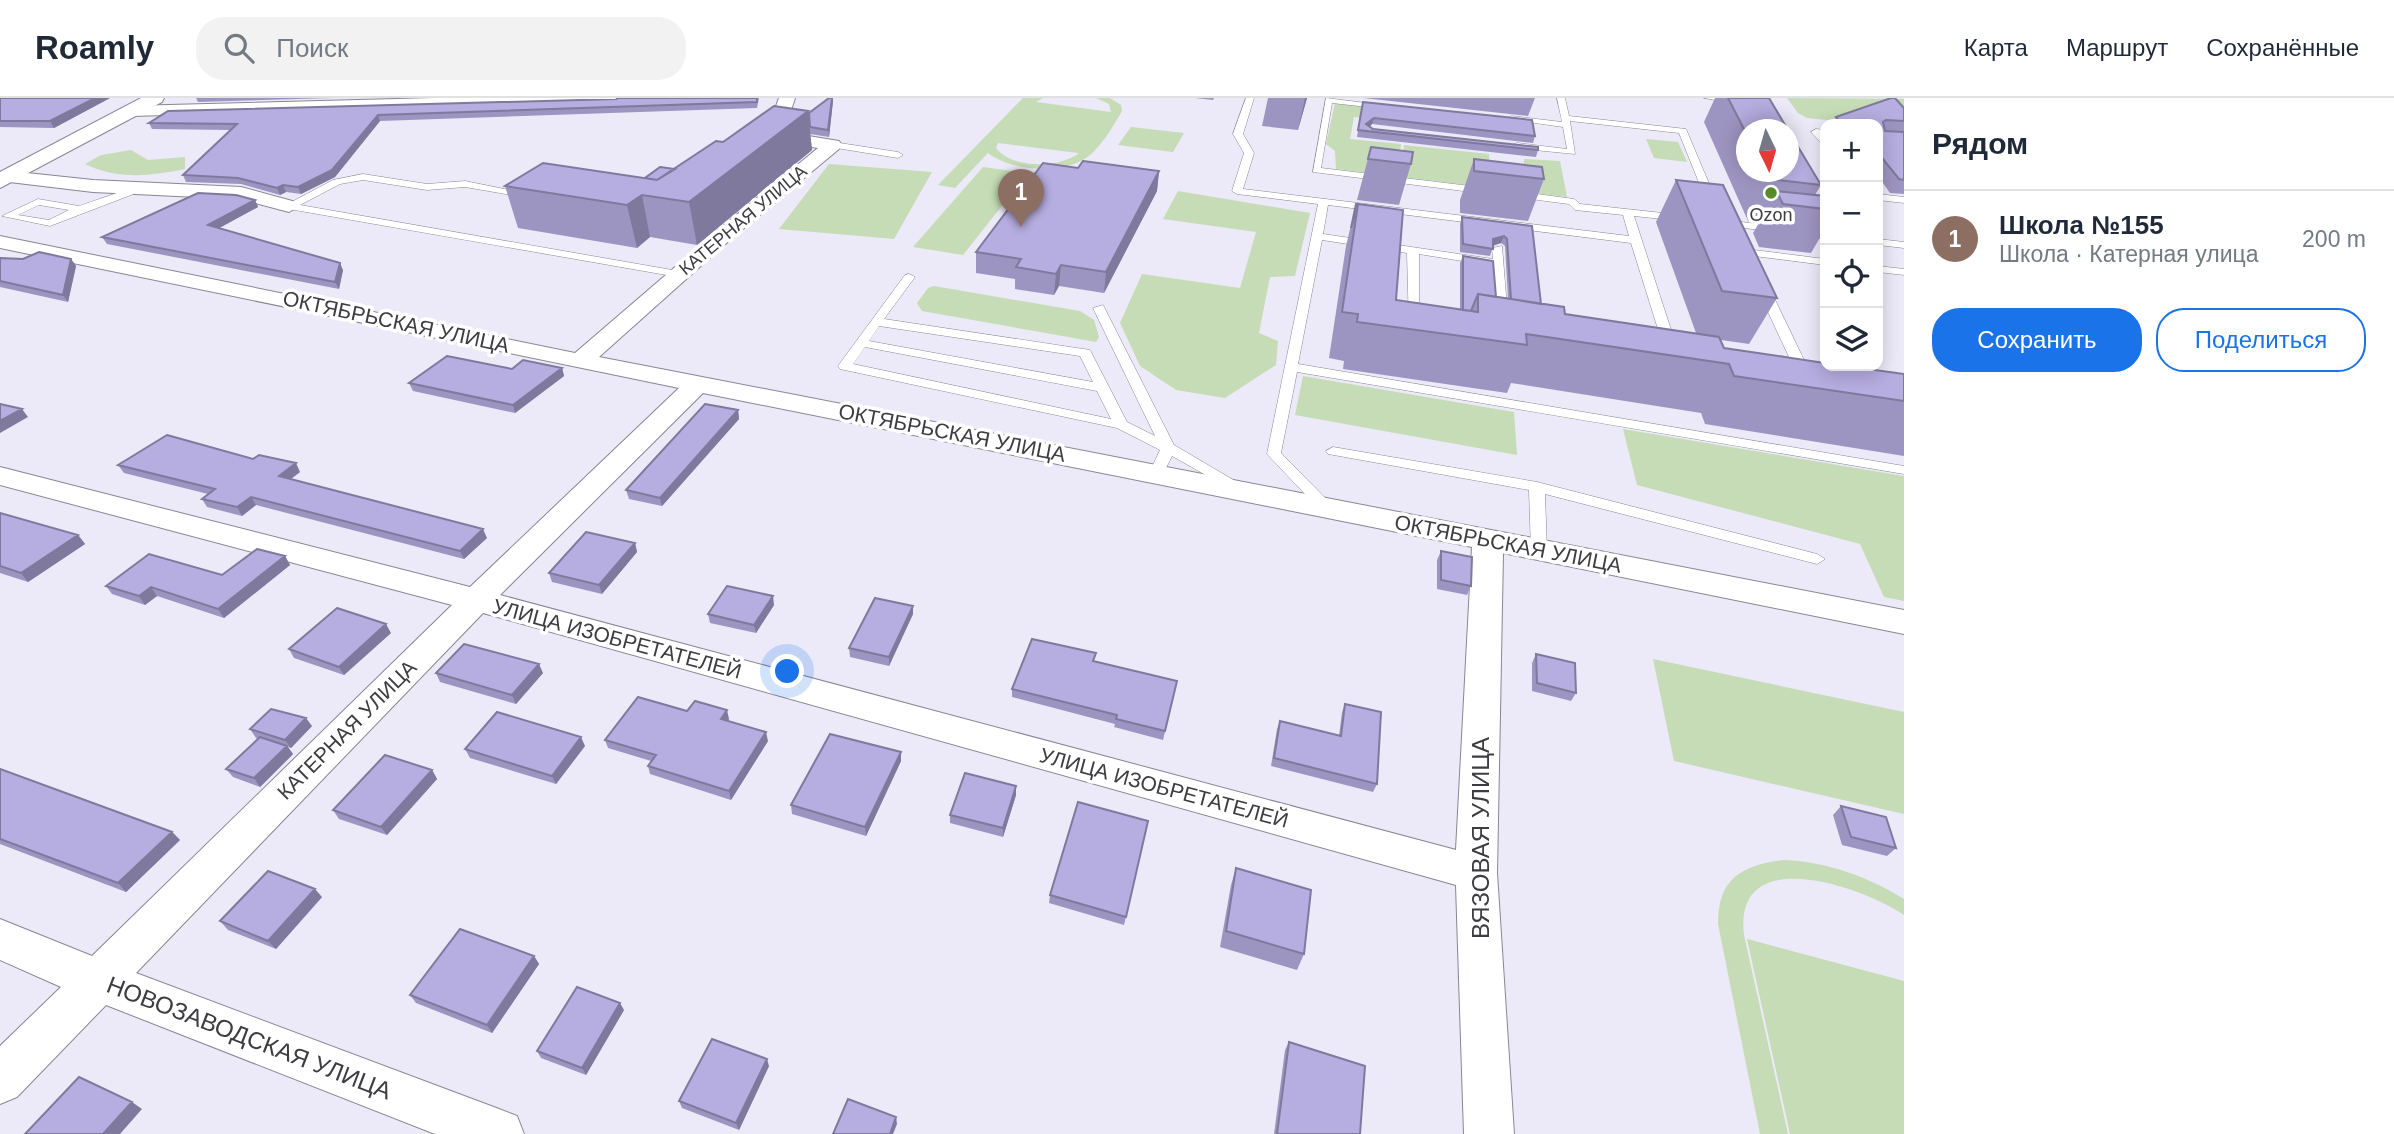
<!DOCTYPE html>
<html lang="ru">
<head>
<meta charset="utf-8">
<style>
	body { margin:0; font-family:Helvetica,sans-serif; background:#f2f2f3; color:#1f2937 }
	.controls { position:absolute; right:21px; top:21px; display:grid; overflow:hidden; border-radius:14px; box-shadow:0 4px 18px #0003 }
	.controls button { width:63px; height:63px; display:grid; place-items:center; padding:0; border:0; border-bottom:2px solid #e0e1e3; background:#fff; color:#1f2937; font:35px sans-serif }
	.compass { position:absolute; left:1736px; top:21px; width:63px; height:63px; border-radius:50%; background:#fff; box-shadow:0 4px 18px #0003; rotate:175deg }
	.you { position:absolute; left:788px; top:574px; width:24px; height:24px; margin:-18px; border:5px solid #fff; border-radius:50%; background:#1a73e8; box-shadow:0 0 0 10px #1a73e833 }
	.badge { display:grid; place-items:center; width:46px; height:46px; border-radius:50%; background:#1a73e8; color:#fff; font-size:23px; font-weight:700 }
	.pin { position:absolute; translate:-50% -58px; filter:drop-shadow(0 2px 4px #0008) }
	.pin::after { content:''; position:absolute; top:37px; width:24px; height:21px; background:inherit; clip-path:polygon(0 0,100% 0,50% 100%) }
	.list { margin:0; padding:0; list-style:none }
	h2 { display:flex; justify-content:space-between; align-items:center; height:91px; margin:0; padding:0 28px; font-size:30px }
	h2 small { font-size:23px; font-weight:400; color:#747a83 }
	.list li { display:grid; grid-template-columns:46px 1fr auto; gap:21px; align-items:center; box-sizing:border-box; height:98px; padding:0 28px; border-top:2px solid #e0e1e3 }
	.list b { display:block; font-size:26px; white-space:nowrap }
	.list p { margin:0; font-size:23px; white-space:nowrap; color:#747a83 }
	.list em { font-size:23px; font-style:normal; color:#747a83 }
	.actions { display:flex; gap:14px; padding:21px 28px }
	.actions a { flex:1; padding:16px 0; border:2px solid #1a73e8; border-radius:28px; text-align:center; font-size:24px; color:#1a73e8 }
	.actions .main { background:#1a73e8; color:#fff }
	.icon { flex:none; width:38px; height:38px; fill:none; stroke:currentColor; stroke-width:2; stroke-linecap:round; stroke-linejoin:round }
	.map { position:relative; flex:none; width:1904px; height:1036px; overflow:hidden }
	header { display:flex; align-items:center; gap:42px; box-sizing:border-box; height:98px; padding:0 35px; background:#fff; border-bottom:2px solid #e0e1e3 }
	header strong { font-size:33px }
	nav { display:flex; gap:38px; margin-inline-start:auto; font-size:24px }
	.search { width:490px; height:63px; background:#f2f2f3; display:flex; align-items:center; gap:18px; box-sizing:border-box; padding:0 24px; border-radius:28px; color:#747a83; font-size:26px }
	main { display:flex }
	aside { flex:1; background:#fff }
	.map>svg:first-child { display:block }
	.green { fill:#c5dcb6; fill-rule:evenodd }
	.lines { fill:none; stroke-linecap:round; stroke-linejoin:round }
	.lane-casing { stroke:#888692; stroke-width:1 }
	.street-casing { stroke:#888692; stroke-width:2 }
	.secondary-casing { stroke:#888692; stroke-width:2 }
	.lane { fill:#fff; fill-rule:evenodd }
	.street { fill:#fff; fill-rule:evenodd }
	.secondary { fill:#fff; fill-rule:evenodd }
	.wall { fill:#9d95c1 }
	.shaded-wall { fill:#7f799d }
	.building { fill:#b6ade0; stroke:#7f799d; stroke-width:2 }
	.poi-dot { fill:#578c27; stroke:#fff; stroke-width:2.5 }
	.labels { text-anchor:middle; stroke-width:7; stroke-linejoin:round; paint-order:stroke }
	.far-poi-label { font-size:18px; fill:#3c3c41; stroke:#fff }
	.far-street-label { font-size:18px; fill:#3c3c41; stroke:#fff }
	.street-label { font-size:21px; fill:#3c3c41; stroke:#fff }
	.near-street-label { font-size:24px; fill:#3c3c41; stroke:#fff }
</style>
</head>
<body>
<header>
<strong>Roamly</strong>
<div class="search"><svg class="icon" aria-label="search" viewBox="0 0 24 24"><circle cx="10" cy="10" r="6"/><path d="M15 15l6 6"/></svg>Поиск</div>
<nav><a>Карта</a><a>Маршрут</a><a>Сохранённые</a></nav>
</header>
<main>
<div class="map">
<svg width="1904" height="1036" viewBox="0 0 1904 1036">
	<rect width="100%" height="100%" fill="#eceaf8"/>
	<path class="green" d="M1023 0H1043L1036 4 1111 14 1109 6 1096 0H1110L1121 7 1122 13C1114 27 1100 51 1086 60 1061 77 1011 73 988 55L955 90 938 87ZM998 45 1078 55V56C1058 70 1012 71 996 50Z
		M1787 0 1904 1V30L1807 20 1798 15Z
		M1335 5 1383 10 1382 22 1354 19 1350 41 1401 46 1399 64H1402L1404 47 1489 56 1490 75 1524 67V61L1560 63 1567 99 1336 71 1335 53 1326 46Z
		M1131 29 1184 35 1173 54 1118 47Z
		M1646 41 1678 44 1687 64 1654 60Z
		M131 52 148 62 185 59V71C151 78 117 82 85 66L101 57Z
		M829 66 932 74 894 141 779 131Z
		M983 69 1028 75 963 157 913 149Z
		M1178 93 1310 115 1295 178 1270 179 1259 235 1278 243 1276 267 1225 300 1176 292 1140 268 1120 225 1142 176 1240 190 1256 134 1163 121Z
		M934 188 1080 213 1094 222 1099 239 1096 244 922 213 917 205 928 190Z
		M1303 278 1514 314 1517 357 1295 317Z
		M1623 331 1904 378V503L1884 499 1860 446 1637 387Z
		M1653 561 1904 614V716L1674 663Z
		M1784 762C1827 764 1867 778 1904 801V817C1863 789 1733 743 1744 837L1788 1036H1760L1718 826C1718 780 1742 767 1784 762Z
		M1747 841 1904 883V1036H1790Z"/>
	<g class="lines">
		<g class="lane-casing">
			<path id="lane" d="M1246 0H1254L1243 36 1254 55 1243 91 1629 138 1623 117 1575 112 1569 106 1515 99 1510 96 1515 93 1574 101 1580 106 1681 117 1686 120 1681 123 1634 118 1674 241 1683 246 1677 250 1662 244 1631 145 1328 107 1323 136 1493 161 1492 150 1502 148 1508 222 1502 226 1496 222 1493 168 1419 156V226L1417 229H1409L1407 155 1322 142 1298 266 1904 368V376L1297 274 1281 355 1335 410 1333 413H1321L1267 356 1318 106 1237 96 1232 93 1244 55 1233 36Z
				M1326 0 1390 8 1386 11 1332 5 1321 70 1487 90 1492 93 1487 96 1313 74Z
				M1557 0H1565L1569 18 1686 31 1713 95 1721 102 1712 104 1704 97 1679 35 1570 23 1575 56 1514 50V46L1517 45 1567 51 1563 29 1507 21 1511 18 1562 24Z
				M1704 0H1734L1743 3 1739 6Z
				M1816 31 1825 32V49L1811 34Z
				M833 44 898 54 903 57 898 60 830 49 828 47Z
				M363 76 427 86 465 83 534 97 529 100 465 89 427 92 363 82 340 86 300 107 678 173 684 176 678 179 289 111 284 108 333 82Z
				M140 87 145 90 144 92 50 128 2 118 38 101 79 108ZM39 107 69 112 49 122 18 117Z
				M1878 96 1904 99V105L1878 102Z
				M1719 121 1825 135V141L1715 126 1714 124Z
				M1878 141 1904 144V150L1878 147Z
				M1746 151 1825 161V167L1754 158 1805 264 1803 267 1781 266 1774 262 1781 258 1789 259 1740 154Z
				M1878 168 1904 171V177L1878 174Z
				M909 176 915 179 884 221 1090 252 1127 324 1155 338 1093 210 1103 207 1174 347 1247 390 1239 395 1234 393 1172 358 1162 378H1152L1149 375 1160 352 1117 330 840 271 838 268 905 177ZM879 228 1080 258 1093 284 869 243ZM865 249 1097 293 1111 321 853 266Z
				M1333 349 1537 384 1817 456 1825 461 1817 466 1545 396 1547 453 1539 458 1531 453 1529 392 1328 356 1326 353Z"/>
		</g>
		<g class="street-casing">
			<path id="street" d="M434 0H625L617 5 130 18 122 13 130 8Z
				M779 0H795L784 34 839 43 842 47 839 51 731 141 599 259 1904 512V536L1503 455 1497 775 1514 1036H1464L1456 787 483 515 136 875 499 1011 517 1018 524 1036H435L106 907 17 999 0 1006V948L61 889 0 862V821L92 858 452 507 0 387V369L470 489 679 290 0 150V138L575 255 717 133 818 50 768 42 765 38ZM703 295 1472 449 1456 752 500 497Z
				M8 73 93 82 241 89 296 104 299 108 289 114 240 101 93 94 1 83 0 77Z"/>
		</g>
		<g class="secondary-casing">
			<path id="secondary" d="M141 0H164L162 4 0 90V74Z"/>
		</g>
		<use href="#lane" class="lane"/>
		<use href="#street" class="street"/>
		<use href="#secondary" class="secondary"/>
	</g>
	<path class="wall" d="M0 0H110L54 30 0 29Z
		M196 0H334L198 4Z
		M759 0 757 10 380 23 335 79 301 96 286 94 280 97 241 86 186 84 183 77 230 32 152 31 149 25Z
		M829 0H833V3L829 39 810 36 812 52 697 147 650 139 637 150 518 130 505 88 645 80 675 71 723 44 808 13 809 15Z
		M1195 0H1214L1213 2Z
		M1268 0H1307L1298 32 1262 28Z
		M1363 0H1535L1528 18Z
		M1715 0H1769L1746 32V74H1788L1821 87 1815 97 1825 98V131L1811 155 1759 149 1753 135 1759 125 1748 123 1704 24Z
		M1363 4 1535 38 1533 45 1372 26 1370 29 1373 31 1538 52 1536 59 1357 39Z
		M1904 10V96L1890 95 1878 78V26H1832L1836 19Z
		M1371 49 1411 66 1399 107 1357 102Z
		M1474 61 1544 81 1528 123 1460 115V102Z
		M1078 70 1159 73 1157 93 1104 195 1059 188 1054 197 1015 191V181L976 175V154Z
		M1676 82 1777 200 1749 246 1721 242 1724 250 1904 276V358L1705 326 1701 315 1511 285 1507 295 1343 271 1344 263 1329 260 1346 148 1356 106 1396 202 1460 212V165L1463 158 1496 199 1508 201 1505 148 1501 145 1493 148 1490 158 1460 154V126L1462 119 1532 128 1541 206 1565 216 1696 235 1656 124Z
		M255 102 258 109 219 130 343 172 339 191 107 146 102 139Z
		M0 160 23 161H71L76 168 68 204 0 189Z
		M562 270 564 278 515 315 413 293 409 285 512 271Z
		M738 312 739 321 662 408 629 401 626 392Z
		M118 367 300 374 291 381 487 440 464 461 256 407 242 418 207 409 202 401 208 396 124 375Z
		M0 415 78 437 85 446 28 484 0 475Z
		M635 445 637 454 602 496 552 484 549 475Z
		M1441 453 1471 488 1467 497 1437 491V462Z
		M285 458 290 467 224 520 157 498 145 507 112 496 106 488 222 477Z
		M774 507 756 535 710 525 708 516Z
		M913 508V516L889 568 850 559 849 550Z
		M391 535 344 577 294 560 289 551Z
		M1536 556 1576 595 1571 603 1532 593V565Z
		M1094 564 1177 583 1163 642 1114 629 1115 626 1012 599V591Z
		M436 575H543L516 606 440 584Z
		M1345 606 1377 686 1373 694 1271 668 1277 631 1280 623 1339 638 1342 614Z
		M687 613 729 621 728 623 768 643 731 702 650 676 648 668 651 663 608 650 605 642Z
		M312 628 291 650 288 649 293 656 260 689 233 679 226 671 258 641 256 640 250 631Z
		M585 648 556 686 470 660 465 651Z
		M901 654V663L866 738 792 716 791 707Z
		M0 671 172 734 180 742 126 794 0 746Z
		M432 672 437 681 387 737 339 721 333 712Z
		M1016 697 1003 739 950 725V717Z
		M1841 708 1896 750 1887 758 1842 747 1833 717Z
		M1148 723 1124 827 1049 805 1050 797Z
		M1236 770 1304 856 1297 872 1220 849 1231 787Z
		M322 799 276 851 228 832 220 823Z
		M534 858 539 866 492 935 416 905 410 897Z
		M624 912 586 977 541 960 537 953Z
		M1289 944 1360 1036H1274L1285 952Z
		M769 968 739 1032 682 1010 679 1003Z"/>
	<path class="shaded-wall" d="M95 0H110L54 30 50 23Z
		M832 0 833 3 829 39 828 32Z
		M1305 0H1307L1298 32Z
		M808 13 812 52 697 147 689 104Z
		M378 17 380 23 335 79 301 96 298 89Z
		M1374 20 1372 26 1365 33 1366 26Z
		M1159 73 1157 93 1104 195 1106 174Z
		M283 87 286 94 280 97 277 90Z
		M642 97 650 139 637 150 627 107Z
		M255 102 258 109 212 134 208 127Z
		M1504 138 1501 145 1490 148 1493 141Z
		M71 161 76 168 68 204 63 197Z
		M340 165 343 172 339 191 335 184Z
		M1061 167 1059 188 1054 197 1056 176Z
		M562 270 564 278 515 315 513 307Z
		M22 311 28 319 0 335V323Z
		M738 312 739 321 662 408 660 400Z
		M296 365 300 374 284 386 279 378Z
		M251 399 256 407 242 418 237 409Z
		M483 431 487 440 464 461 460 453Z
		M78 437 85 446 28 484 21 475Z
		M635 445 637 454 602 496 599 487Z
		M285 458 290 467 224 520 218 511Z
		M151 489 157 498 145 507 139 498Z
		M773 498 774 507 756 535 754 527Z
		M913 508V516L889 568V559Z
		M386 526 391 535 344 577 339 569Z
		M539 566 543 575 516 606 512 597Z
		M727 612 729 621 723 630 721 621Z
		M306 620 312 628 291 650 285 642Z
		M766 634 768 643 731 702 729 693Z
		M581 639 585 648 556 686 552 678Z
		M287 648 293 656 260 689 254 680Z
		M901 654V663L866 738 865 729Z
		M432 672 437 681 387 737 381 729Z
		M1016 688V697L1003 739V730Z
		M172 734 180 742 126 794 118 785Z
		M315 791 322 799 276 851 268 843Z
		M534 858 539 866 492 935 487 927Z
		M620 905 624 912 586 977 582 970Z
		M767 961 769 968 739 1032 736 1025Z
		M132 1004 142 1011 120 1036H103Z
		M896 1019 897 1026 893 1036H890Z"/>
	<path class="building" d="M0 0H95L50 23H0Z
		M618 0H757V4L378 17 332 72 298 89 283 87 277 90 238 80 183 77 237 26 149 25 168 13 616 1Z
		M829 0H832L828 32 810 29 809 15Z
		M1728 0H1769L1788 32H1746V35Z
		M1891 0H1895L1904 10V23L1886 22 1883 24 1885 33 1904 34V82L1899 81 1878 55V26H1842L1836 19Z
		M1363 4 1532 22 1535 38 1374 20 1366 26 1373 31 1538 49V52L1358 32Z
		M774 8 808 13 689 104 642 97 627 107 505 88 543 65 657 82 716 43 723 44Z
		M1788 32 1821 87 1770 81 1766 74H1788Z
		M1371 49 1413 54 1411 66 1368 61Z
		M1474 61 1542 69 1544 81 1474 73Z
		M1083 63 1159 73 1106 174 1061 167 1056 176 1016 169 1021 161 976 154 1043 65 1078 70Z
		M660 69 675 71 657 82 645 80Z
		M1676 82 1723 87 1777 200 1722 193Z
		M1776 93 1825 98V111L1783 106Z
		M198 95 236 97 255 102 208 127 340 165 335 184 102 139Z
		M1356 106H1358L1351 130Z
		M1358 106 1403 112 1396 202 1478 214V196L1564 209 1565 216 1719 239 1724 250 1825 265V268H1846L1904 276V303L1734 278 1729 266 1526 236 1527 247 1357 224 1358 216 1342 214Z
		M1462 119 1532 128 1541 206 1511 201 1507 141 1504 138 1493 141V151L1463 146Z
		M39 154 71 161 63 197 0 183V160L23 161Z
		M1463 158 1493 163 1496 199 1478 196 1471 213 1463 212Z
		M447 258 512 271 523 262 562 270 513 307 409 285Z
		M0 306 22 311 0 323Z
		M705 306 738 312 660 400 626 392Z
		M167 337 253 361 259 357 296 365 279 378 483 431 460 453 251 399 237 409 202 401 215 391 118 367Z
		M0 415 78 437 21 475 0 468Z
		M586 434 635 445 599 487 549 475Z
		M257 451 285 458 218 511 151 489 139 498 106 488 149 456 222 477Z
		M1441 453 1472 459 1471 488 1441 482Z
		M727 488 773 498 754 527 708 516Z
		M875 500 913 508 889 559 849 550Z
		M337 510 386 526 339 569 289 551Z
		M1032 541 1096 555 1093 563 1177 583 1165 633 1116 621 1117 617 1012 591Z
		M464 546 539 566 512 597 436 575Z
		M1536 556 1575 565 1576 595 1537 585Z
		M638 599 687 613 695 603 727 612 721 621 766 634 729 693 648 668 656 657 605 642Z
		M1345 606 1381 614 1377 686 1274 660 1280 623 1341 638Z
		M271 611 306 620 285 642 250 631Z
		M497 614 581 639 552 678 465 651Z
		M830 636 901 654 865 729 791 707Z
		M260 639 287 648 254 680 226 671Z
		M385 657 432 672 381 729 333 712Z
		M0 671 172 734 118 785 0 741Z
		M965 675 1016 688 1003 730 950 717Z
		M1078 704 1148 723 1126 819 1050 797Z
		M1841 708 1886 719 1896 750 1851 739Z
		M1236 770 1311 792 1304 856 1226 833Z
		M268 773 315 791 268 843 220 823Z
		M460 831 534 858 487 927 410 897Z
		M577 889 620 905 582 970 537 953Z
		M712 941 767 961 736 1025 679 1003Z
		M1289 944 1365 968 1360 1036H1277Z
		M79 979 132 1004 103 1036H25Z
		M848 1001 896 1019 890 1036H833Z"/>
	<circle class="poi-dot" cx="1771" cy="95" r="7"/>
	<g class="labels">
		<g class="far-poi-label">
			<text x="1771" y="123">Ozon</text>
		</g>
		<g class="far-street-label">
			<text transform="translate(743 122) rotate(-40)" y="6">КАТЕРНАЯ УЛИЦА</text>
		</g>
		<g class="street-label">
			<text transform="translate(396 224) rotate(12)" y="7">ОКТЯБРЬСКАЯ УЛИЦА</text>
			<text transform="translate(952 335) rotate(11)" y="7">ОКТЯБРЬСКАЯ УЛИЦА</text>
			<text transform="translate(1508 446) rotate(11)" y="7">ОКТЯБРЬСКАЯ УЛИЦА</text>
			<text transform="translate(617 541) rotate(15)" y="7">УЛИЦА ИЗОБРЕТАТЕЛЕЙ</text>
			<text transform="translate(347 632) rotate(-45)" y="7">КАТЕРНАЯ УЛИЦА</text>
			<text transform="translate(1164 690) rotate(15)" y="7">УЛИЦА ИЗОБРЕТАТЕЛЕЙ</text>
		</g>
		<g class="near-street-label">
			<text transform="translate(1481 740) rotate(-90)" y="8">ВЯЗОВАЯ УЛИЦА</text>
			<text transform="translate(249 940) rotate(21)" y="8">НОВОЗАВОДСКАЯ УЛИЦА</text>
		</g>
	</g>
</svg>
<div class="controls">
<button>+</button>
<button>−</button>
<button><svg class="icon" aria-label="locate" viewBox="0 0 24 24"><circle cx="12" cy="12" r="6"/><path d="M12 2v4M12 18v4M2 12h4M18 12h4"/></svg></button>
<button><svg class="icon" aria-label="layers" viewBox="0 0 24 24"><path d="M12 4l9 5-9 5-9-5zM3 14l9 5 9-5"/></svg></button>
</div>
<svg class="compass" viewBox="-18 -18 36 36"><path d="M0-13l5 13h-10z" fill="#e53935"/><path d="M0 13l5-13h-10z" fill="#747a83"/></svg>
<div class="you"></div>
<div class="pin badge" style="left:1021px;top:129px;background:#8d6e63">1</div>
</div>
<aside>
<h2>Рядом<small></small></h2>
<ul class="list">
<li><span class="badge" style="background:#8d6e63">1</span><div><b>Школа №155</b><p>Школа · Катерная улица</p></div><em>200 m</em></li>
</ul>
<div class="actions"><a class="main">Сохранить</a><a>Поделиться</a></div>
</aside>
</main>
</body>
</html>
